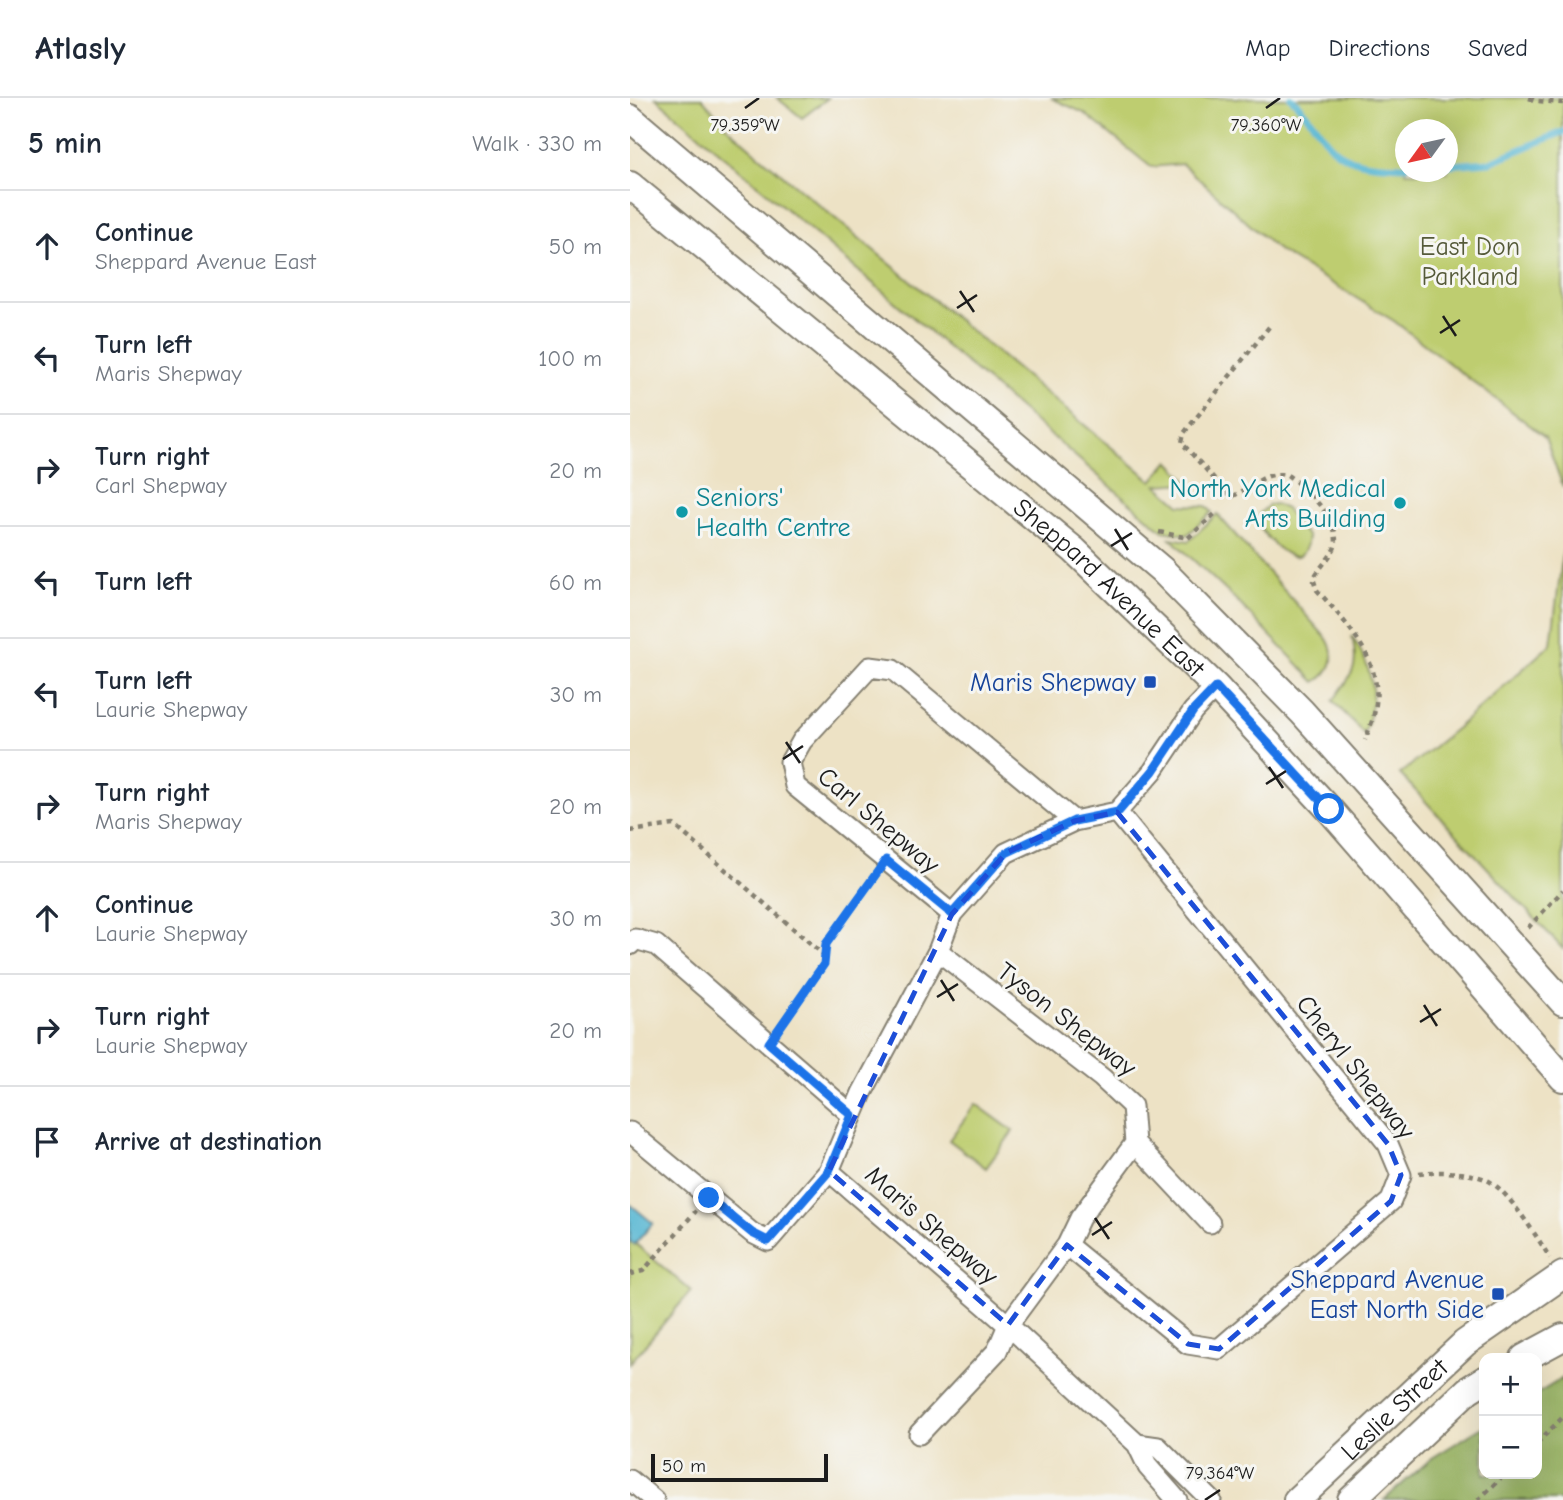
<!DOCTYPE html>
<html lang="en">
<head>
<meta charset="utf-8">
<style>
	body { margin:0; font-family:"Comic Neue",sans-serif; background:#f2f2f3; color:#1f2937 }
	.controls { position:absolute; right:21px; bottom:21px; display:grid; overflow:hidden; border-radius:14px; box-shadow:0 7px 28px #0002 }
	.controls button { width:63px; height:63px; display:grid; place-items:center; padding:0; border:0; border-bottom:2px solid #e0e1e3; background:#fff; color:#1f2937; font:35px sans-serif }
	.compass { position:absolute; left:765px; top:21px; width:63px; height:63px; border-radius:50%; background:#fff; box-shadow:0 7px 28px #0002; rotate:237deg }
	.scale { position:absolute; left:21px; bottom:18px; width:177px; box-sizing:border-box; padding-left:7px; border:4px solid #1c1c1c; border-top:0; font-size:19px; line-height:24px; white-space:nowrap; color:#1c1c1c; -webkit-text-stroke:5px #f6f6f2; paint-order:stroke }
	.stop { position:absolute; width:21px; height:21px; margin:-16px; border:5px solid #1a73e8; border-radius:50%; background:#fff }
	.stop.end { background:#1a73e8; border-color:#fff; box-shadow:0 2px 7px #0008 }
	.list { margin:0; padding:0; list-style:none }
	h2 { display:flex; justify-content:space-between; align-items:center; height:91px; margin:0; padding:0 28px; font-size:30px }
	h2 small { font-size:23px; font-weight:400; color:#747a83 }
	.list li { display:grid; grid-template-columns:46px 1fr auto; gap:21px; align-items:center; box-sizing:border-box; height:112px; padding:0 28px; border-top:2px solid #e0e1e3 }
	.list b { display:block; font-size:26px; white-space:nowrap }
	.list p { margin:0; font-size:23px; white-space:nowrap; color:#747a83 }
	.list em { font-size:23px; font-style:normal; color:#747a83 }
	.icon { flex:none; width:38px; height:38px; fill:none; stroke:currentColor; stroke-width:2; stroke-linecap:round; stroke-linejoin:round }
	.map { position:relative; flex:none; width:933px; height:1402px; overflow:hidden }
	header { display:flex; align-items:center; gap:42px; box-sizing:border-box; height:98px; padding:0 35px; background:#fff; border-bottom:2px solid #e0e1e3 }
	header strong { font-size:33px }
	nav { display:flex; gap:38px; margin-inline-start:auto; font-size:24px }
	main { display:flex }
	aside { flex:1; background:#fff }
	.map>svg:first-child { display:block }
	.green { fill:#becd6f; stroke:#6d7446; stroke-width:2; fill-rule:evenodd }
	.forest { fill:#96b062; stroke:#59663f; stroke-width:2 }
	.water { fill:#53b5d2; stroke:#386877; stroke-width:2 }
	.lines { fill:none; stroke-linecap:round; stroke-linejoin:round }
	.stream { stroke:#53b5d2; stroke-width:7 }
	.street-casing { stroke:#847f70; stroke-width:23 }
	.secondary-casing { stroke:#847f70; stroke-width:30 }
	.path { stroke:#847f70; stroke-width:4.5; stroke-dasharray:5 5; stroke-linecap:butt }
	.street { stroke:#fff; stroke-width:19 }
	.secondary { stroke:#fff; stroke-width:26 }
	.route { stroke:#1a73e8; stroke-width:9 }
	.marked { fill:none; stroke:#1d4ed8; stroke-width:5; stroke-dasharray:14 9; stroke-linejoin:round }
	.ticks { fill:none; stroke:#1c1c1c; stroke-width:2.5 }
	.culture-dot { fill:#0f9aa8; stroke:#f6f6f2; stroke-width:2.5 }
	.transit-dot { fill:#1a4fb4; stroke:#f6f6f2; stroke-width:2.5 }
	.labels { text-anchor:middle; stroke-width:6; stroke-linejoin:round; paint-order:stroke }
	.park-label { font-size:26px; fill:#555a39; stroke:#f6f6f2 }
	.culture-label { font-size:26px; fill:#0d838f; stroke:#f6f6f2; text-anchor:end }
	.street-label { font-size:26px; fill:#1c1c1c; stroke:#f6f6f2 }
	.transit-label { font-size:26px; fill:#164399; stroke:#f6f6f2; text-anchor:end }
	.ticks-label { font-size:18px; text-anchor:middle; fill:#1c1c1c; stroke:#f6f6f2; stroke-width:6; stroke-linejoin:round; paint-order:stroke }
</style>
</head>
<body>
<header>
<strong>Atlasly</strong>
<nav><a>Map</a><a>Directions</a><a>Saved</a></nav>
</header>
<main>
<aside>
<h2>5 min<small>Walk · 330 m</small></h2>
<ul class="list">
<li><svg class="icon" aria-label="ahead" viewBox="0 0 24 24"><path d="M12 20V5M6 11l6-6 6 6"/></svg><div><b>Continue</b><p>Sheppard Avenue East</p></div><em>50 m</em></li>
<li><svg class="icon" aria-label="left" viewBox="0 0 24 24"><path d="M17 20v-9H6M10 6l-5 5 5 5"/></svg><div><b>Turn left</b><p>Maris Shepway</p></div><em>100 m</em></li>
<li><svg class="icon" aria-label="right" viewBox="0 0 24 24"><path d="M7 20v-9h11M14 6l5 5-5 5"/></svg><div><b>Turn right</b><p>Carl Shepway</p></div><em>20 m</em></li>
<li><svg class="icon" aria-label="left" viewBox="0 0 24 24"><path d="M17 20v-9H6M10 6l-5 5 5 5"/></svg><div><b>Turn left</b></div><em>60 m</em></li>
<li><svg class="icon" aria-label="left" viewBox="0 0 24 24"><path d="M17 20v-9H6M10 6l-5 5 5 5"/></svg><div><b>Turn left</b><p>Laurie Shepway</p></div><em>30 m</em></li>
<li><svg class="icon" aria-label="right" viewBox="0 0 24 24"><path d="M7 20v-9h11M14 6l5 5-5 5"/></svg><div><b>Turn right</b><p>Maris Shepway</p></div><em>20 m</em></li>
<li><svg class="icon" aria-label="ahead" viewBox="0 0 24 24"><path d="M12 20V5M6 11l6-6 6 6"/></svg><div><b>Continue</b><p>Laurie Shepway</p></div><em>30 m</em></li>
<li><svg class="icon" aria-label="right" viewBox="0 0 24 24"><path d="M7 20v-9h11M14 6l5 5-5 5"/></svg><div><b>Turn right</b><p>Laurie Shepway</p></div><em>20 m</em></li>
<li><svg class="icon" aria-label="arrive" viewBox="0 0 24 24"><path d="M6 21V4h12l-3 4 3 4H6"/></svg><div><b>Arrive at destination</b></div></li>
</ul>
</aside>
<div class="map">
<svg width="933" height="1402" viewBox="0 0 933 1402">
	<rect width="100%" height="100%" fill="#f6f6f2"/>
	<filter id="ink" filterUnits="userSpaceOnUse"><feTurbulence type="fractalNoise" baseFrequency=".0143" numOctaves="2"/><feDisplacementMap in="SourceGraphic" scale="14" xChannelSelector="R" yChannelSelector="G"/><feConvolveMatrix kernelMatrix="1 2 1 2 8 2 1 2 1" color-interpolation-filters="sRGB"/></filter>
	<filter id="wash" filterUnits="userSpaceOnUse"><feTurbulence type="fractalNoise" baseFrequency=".00686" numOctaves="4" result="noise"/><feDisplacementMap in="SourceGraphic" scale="28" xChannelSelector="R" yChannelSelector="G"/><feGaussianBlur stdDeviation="1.57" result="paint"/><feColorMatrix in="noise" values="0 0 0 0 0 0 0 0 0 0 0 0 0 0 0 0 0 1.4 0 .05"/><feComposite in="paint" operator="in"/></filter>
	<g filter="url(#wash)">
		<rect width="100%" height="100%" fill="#ede2c5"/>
		<path class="green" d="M26 0H72L97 29 130 58 522 383 539 363 558 383 557 385 527 387 550 407 576 408 582 414 557 437 533 433Z
			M147 0H198L172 20Z
			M421 0H933V389L915 339 764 223 649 153 552 66 521 69 454 15ZM776 32H818V74H776Z
			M645 406 656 411 678 439C674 481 638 444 629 427L630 415 639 407Z
			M587 416 697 541C707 558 703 574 685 584L606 502 540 440 559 443Z
			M933 454V851L770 676 828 629 921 546Z
			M722 538C743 570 749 600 734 636L703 603C721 576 730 574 722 538Z
			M346 1006 383 1033 356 1070 319 1042Z
			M0 1141 61 1193 0 1265Z"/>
		<path class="forest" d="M933 1280V1402H754L802 1360 854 1328V1376H907V1296Z"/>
		<path class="water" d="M0 1106 23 1125 4 1147 0 1143Z"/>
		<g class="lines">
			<path class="stream" d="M661 0C677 14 686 29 699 46 717 68 750 67 776 68
				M818 67 860 64 933 34"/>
		</g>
	</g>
	<g filter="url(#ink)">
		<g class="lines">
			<g class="street-casing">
				<path id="street" d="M322 816 165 688 160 664 172 643 240 569 263 572 444 723
					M0 847 5 841 26 847 222 1017
					M0 1034 122 1135 138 1143 199 1073
					M505 1045 580 1125
					M437 1147 558 1246 589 1251 761 1103 771 1077 758 1046 487 714
					M289 1336 367 1253 378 1227 437 1147 450 1120 505 1045 502 1008 472 980 308 853
					M507 1346 528 1349 581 1402
					M0 1382 24 1402
					M547 1402 518 1369 507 1346 378 1227 199 1073 232 995 308 853 322 816 376 755 444 723 487 714 523 673 563 613 586 589"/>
			</g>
			<g class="secondary-casing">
				<g id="secondary">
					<path d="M0 20 532 472 672 614 933 904"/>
					<path id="s1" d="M0 87 444 452 586 589 699 711 933 980"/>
					<path d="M894 1260 933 1239"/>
					<path id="s2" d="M667 1402 835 1245 933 1177"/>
					<path d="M721 1402 838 1292 854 1282"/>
				</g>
			</g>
			<path class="path" d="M899 0 908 3 933 5
				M639 229 554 335 552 345 598 396 603 398C621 390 636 372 657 377 675 389 715 426 704 451 699 461 690 469 685 478L684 483 687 492C717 526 757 566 744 616 742 625 738 634 735 642
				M529 434 558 440 586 415
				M0 733 44 727 195 858
				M898 830 933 792
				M149 930 194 866 196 846 244 779
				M789 1075C809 1073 840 1073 859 1083 879 1094 907 1139 920 1160
				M0 1176 13 1173 66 1113
				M907 1345 933 1319
				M848 1402 875 1376"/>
			<use href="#street" class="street"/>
			<use href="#secondary" class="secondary"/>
		</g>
	</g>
	<g class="lines" filter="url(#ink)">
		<path class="route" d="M79 1100 122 1135 138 1143 199 1073 222 1017 139 945 194 866 196 846 256 762 322 816 376 755 444 723 488 714 523 673 563 613 586 589 699 711"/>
	</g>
	<path class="marked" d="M487 714 758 1046 771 1077 761 1103 589 1251 558 1246 437 1147 378 1227 199 1073 322 816 376 755 444 723Z"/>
	<path class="ticks" d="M115 10 129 0M636 10 650 0M330 193 344 214M327 210 347 197M813 218 826 238M810 235 830 222M485 431 498 452M481 448 502 435M156 644 170 665M153 661 173 648M639 669 653 690M636 686 656 673M311 882 324 903M307 899 328 886M794 907 807 928M790 924 811 911M465 1120 479 1141M462 1137 482 1124M575 1402 590 1392"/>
	<g class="culture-dot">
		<circle cx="770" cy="405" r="7"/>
		<circle cx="52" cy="414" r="7"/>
	</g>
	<g class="transit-dot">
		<rect x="513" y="577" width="14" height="14" rx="3.5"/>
		<rect x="861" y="1189" width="14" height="14" rx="3.5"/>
	</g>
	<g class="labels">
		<g class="park-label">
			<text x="840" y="157">East Don<tspan x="840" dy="30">Parkland</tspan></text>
		</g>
		<g class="culture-label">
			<text x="756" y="399">North York Medical<tspan x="756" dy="30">Arts Building</tspan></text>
			<text x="66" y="408" text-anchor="start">Seniors'<tspan x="66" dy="30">Health Centre</tspan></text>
		</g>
		<g class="street-label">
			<text dy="9" stroke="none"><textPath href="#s1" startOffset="626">Sheppard Avenue East</textPath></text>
			<text transform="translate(249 722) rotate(40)" y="9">Carl Shepway</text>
			<text transform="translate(437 921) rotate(38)" y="9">Tyson Shepway</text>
			<text transform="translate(726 969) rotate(52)" y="9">Cheryl Shepway</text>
			<text transform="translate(302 1127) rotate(41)" y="9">Maris Shepway</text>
			<text dy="9" stroke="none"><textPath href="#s2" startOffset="133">Leslie Street</textPath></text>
		</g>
		<g class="transit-label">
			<text x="506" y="593">Maris Shepway</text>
			<text x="854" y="1190">Sheppard Avenue<tspan x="854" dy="30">East North Side</tspan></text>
		</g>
	</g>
	<g class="ticks-label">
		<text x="115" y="33">79.359°W</text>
		<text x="636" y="33">79.360°W</text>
		<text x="590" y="1381">79.364°W</text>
	</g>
</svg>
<div class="controls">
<button>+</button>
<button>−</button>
</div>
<svg class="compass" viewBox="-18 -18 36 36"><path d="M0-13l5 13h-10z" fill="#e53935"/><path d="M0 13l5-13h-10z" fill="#747a83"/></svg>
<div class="scale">50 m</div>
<div class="stop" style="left:699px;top:711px"></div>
<div class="stop end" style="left:79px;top:1100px"></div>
</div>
</main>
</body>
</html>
